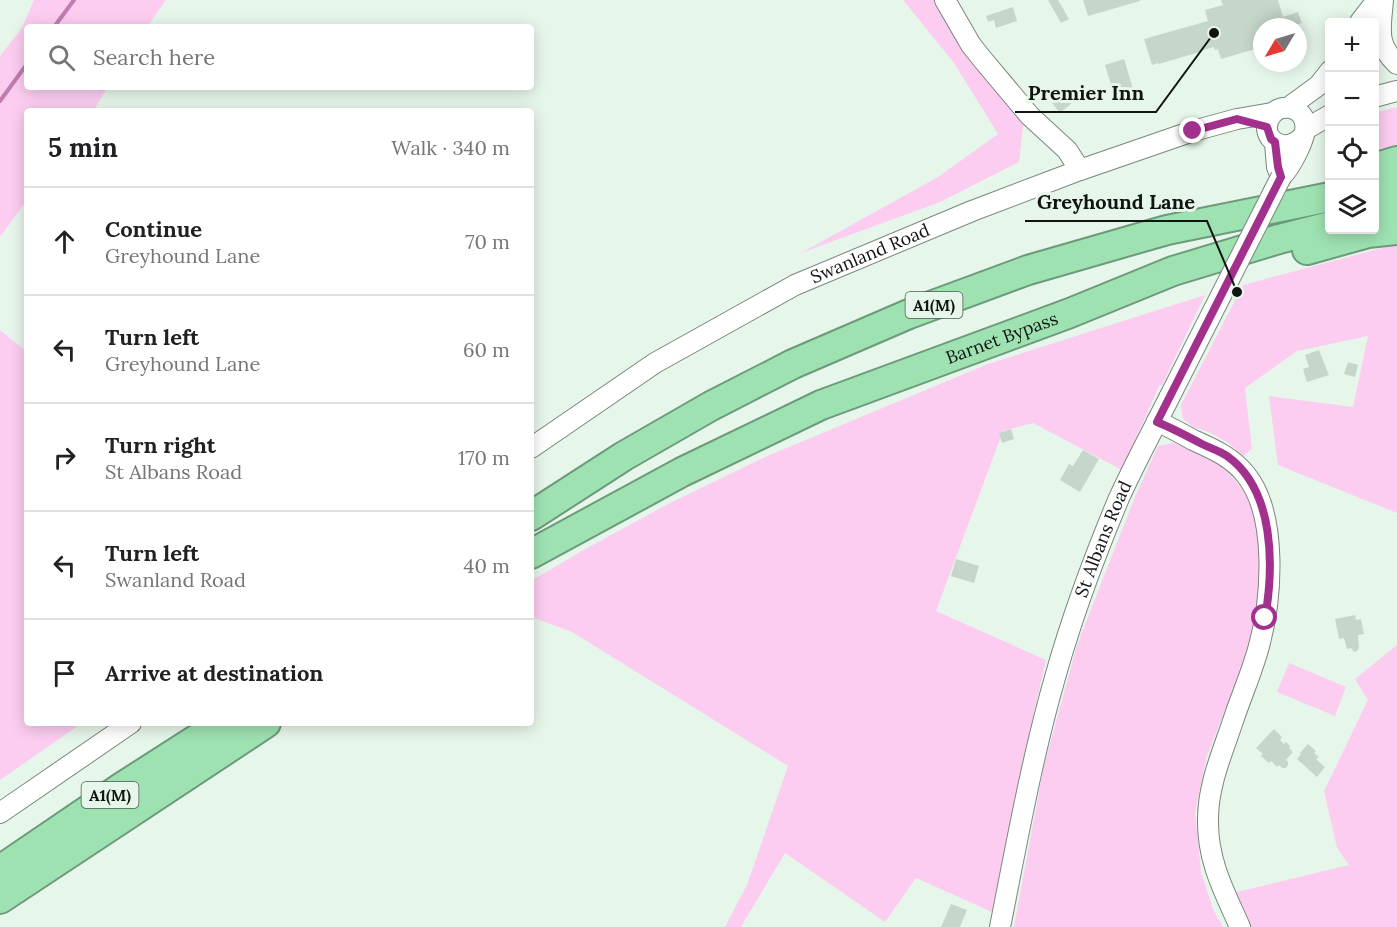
<!DOCTYPE html>
<html lang="en">
<head>
<meta charset="utf-8">
<style>
	body { margin:0; font-family:Lora,serif; background:#f6f6f6; color:#202124 }
	.controls { position:absolute; right:18px; top:18px; display:grid; overflow:hidden; border-radius:6px; box-shadow:0 3px 15px #0003 }
	.controls button { width:54px; height:54px; display:grid; place-items:center; padding:0; border:0; border-bottom:2px solid #e0e0e0; background:#fff; color:#202124; font:30px sans-serif }
	.compass { position:absolute; left:1253px; top:18px; width:54px; height:54px; border-radius:50%; background:#fff; box-shadow:0 3px 15px #0003; rotate:232deg }
	.stop { position:absolute; width:18px; height:18px; margin:-14px; border:4px solid #a2318e; border-radius:50%; background:#fff }
	.stop.end { background:#a2318e; border-color:#fff; box-shadow:0 2px 6px #0008 }
	.list { margin:0; padding:0; list-style:none }
	h2 { display:flex; justify-content:space-between; align-items:center; height:78px; margin:0; padding:0 24px; font-size:26px }
	h2 small { font-size:20px; font-weight:400; color:#757577 }
	.list li { display:grid; grid-template-columns:39px 1fr auto; gap:18px; align-items:center; box-sizing:border-box; height:108px; padding:0 24px; border-top:2px solid #e0e0e0 }
	.list b { display:block; font-size:22px; white-space:nowrap }
	.list p { margin:0; font-size:20px; white-space:nowrap; color:#757577 }
	.list em { font-size:20px; font-style:normal; color:#757577 }
	.icon { flex:none; width:33px; height:33px; fill:none; stroke:currentColor; stroke-width:2; stroke-linecap:round; stroke-linejoin:round }
	.map { position:relative; flex:none; width:1397px; height:927px; overflow:hidden }
	.search { position:absolute; background:#fff; box-shadow:0 3px 15px #0003; left:24px; top:24px; width:510px; height:66px; display:flex; align-items:center; gap:15px; box-sizing:border-box; padding:0 21px; border-radius:6px; color:#757577; font-size:22px }
	.panel { position:absolute; background:#fff; box-shadow:0 3px 15px #0003; left:24px; top:108px; width:510px; height:618px; border-radius:6px }
	.map>svg:first-child { display:block }
	.green { fill:#fccdf0 }
	.lines { fill:none; stroke-linecap:round; stroke-linejoin:round }
	.stream { stroke:#c07db0; stroke-width:4 }
	.building { fill:#c6d6ca }
	.minor-casing { stroke:#78867b; stroke-width:22 }
	.highway-casing { stroke:#6c9a7a; stroke-width:32 }
	.minor { stroke:#fff; stroke-width:20 }
	.highway { stroke:#9ee2b2; stroke-width:28 }
	.minor-bridge-casing { stroke:#78867b; stroke-width:22; stroke-linecap:butt }
	.minor-bridge { stroke:#fff; stroke-width:20 }
	.route { stroke:#a2318e; stroke-width:8 }
	.labels { text-anchor:middle; stroke-width:6; stroke-linejoin:round; paint-order:stroke }
	.shield { fill:#e7f6eb; stroke:#505852; stroke-width:1.5 }
	.shield-label { font-size:16px; font-weight:bold; fill:#101511 }
	.street-label { font-size:18px; fill:#101511; stroke:#e7f6eb }
	.leader { fill:none; stroke:#101511; stroke-width:2 }
	.callout-dot { fill:#101511; stroke:#e7f6eb; stroke-width:2 }
	.callout-label { font-size:20px; text-anchor:middle; font-weight:bold; fill:#101511; stroke:#e7f6eb; stroke-width:6; stroke-linejoin:round; paint-order:stroke }
</style>
</head>
<body>
<div class="map">
<svg width="1397" height="927" viewBox="0 0 1397 927">
	<rect width="100%" height="100%" fill="#e7f6eb"/>
	<path class="green" d="M34 0H166L147 27H27V87H108L93 111H27V200L0 237V56L22 28Z
		M903 0H941L1024 118 1019 162 940 202 801 253 938 177 998 134 954 63Z
		M1397 107V146L1375 153 1374 113Z
		M1397 244V513L1278 465 1269 396 1353 407 1368 336 1297 351 1245 388 1252 449 1243 456 1227 442 1211 433 1193 427 1183 419 1181 405 1243 285Z
		M1205 295 1162 385 1159 386 1122 470 1033 423 1003 431 936 611 1046 660 1017 786 992 912 916 878 885 922 785 853 741 927H725L747 885 788 766 572 632 531 617V581L580 552 668 504 765 457 988 364Z
		M0 330 27 352V723H82L0 780Z
		M1173 443 1196 450 1224 468 1244 491 1257 520 1261 556 1260 599 1250 646 1207 756 1195 812 1201 872 1213 909 1223 927H1014L1043 770 1077 645 1135 497 1158 446Z
		M1397 645V927H1251L1233 893 1349 865 1337 848 1324 791 1368 700 1355 679Z
		M1289 663 1346 687 1335 716 1277 692Z"/>
	<g class="lines">
		<path class="stream" d="M54 27 74 0
			M0 101 27 64"/>
	</g>
	<path class="building" d="M1048 0H1058L1069 19 1061 23Z
		M1083 0H1140V1L1088 16Z
		M1221 0H1278L1283 17 1298 12 1302 23 1287 27H1262V47L1221 59 1218 49 1215 50 1214 47 1203 50V51L1159 64 1158 63 1152 65 1144 39 1208 21 1205 10 1223 5Z
		M1013 7 1017 21 996 28 994 20 988 22 986 16Z
		M1124 59 1134 92 1115 98 1105 65Z
		M1070 88 1078 98 1060 113 1052 103Z
		M1319 350 1329 375 1307 382 1303 369 1309 367 1305 355Z
		M1348 362 1358 365 1355 377 1344 374Z
		M1011 429 1014 439 1002 443 999 433Z
		M1083 450 1099 459 1080 492 1060 480 1069 464 1073 466Z
		M956 559 979 566 974 583 951 576Z
		M1355 615 1356 620 1361 619 1364 634 1358 635 1359 648 1357 651 1354 652 1351 648 1347 649 1344 638 1339 639 1335 619Z
		M1274 729 1282 737 1280 740 1284 744 1286 742 1290 746 1289 748 1293 752 1286 760 1288 762V765L1286 768H1282L1279 765 1277 767 1271 761 1269 763 1261 756 1263 754 1256 748Z
		M1308 744 1316 751 1314 753 1319 757 1316 759 1325 767 1317 777 1297 759 1301 754 1300 753Z
		M951 904 967 910 960 927H941Z"/>
	<g class="lines">
		<g class="minor-casing">
			<g id="minor">
				<path d="M945 0 971 45 983 60 1030 116 1067 150 1080 170"/>
				<path d="M1383 0C1381 27 1375 44 1397 64"/>
				<path d="M1360 22 1377 0"/>
				<path d="M1374 97 1397 91"/>
				<path d="M1289 107 1319 85 1330 71"/>
				<path d="M1306 129 1330 115"/>
				<path d="M1275 143 1277 167 1281 177C1290 168 1308 136 1305 123 1302 106 1279 102 1270 117 1258 138 1285 157 1303 136"/>
				<path d="M1157 421C1169 427 1181 433 1193 440 1213 449 1232 457 1246 475 1278 515 1272 599 1259 646 1253 669 1243 692 1235 715 1224 749 1208 783 1208 819 1207 860 1224 891 1240 927"/>
				<path id="s1" d="M531 448 655 363 795 285 972 211 1080 170 1193 131 1237 119 1272 113"/>
				<path d="M0 813 131 723"/>
				<path id="s2" d="M1000 927C1017 842 1032 757 1056 674 1073 614 1095 555 1119 498 1135 463 1153 430 1170 396"/>
			</g>
		</g>
		<g class="highway-casing">
			<g id="highway">
				<path d="M1374 168 1397 161"/>
				<path d="M1374 188 1397 183"/>
				<path d="M1374 215 1397 209"/>
				<path d="M1307 250 1368 233 1397 230"/>
				<path d="M531 516 624 456 711 406 793 364 909 314 1028 270 1167 230 1330 197"/>
				<path id="s3" d="M531 554 682 472 821 405 1070 313 1173 271 1279 239 1330 226"/>
				<path d="M0 870 122 787 222 723"/>
				<path d="M0 899 266 723"/>
			</g>
		</g>
		<use href="#minor" class="minor"/>
		<use href="#highway" class="highway"/>
		<g class="minor-bridge-casing">
			<path id="minor-bridge" d="M1170 396 1281 177"/>
		</g>
		<use href="#minor-bridge" class="minor-bridge"/>
	</g>
	<g class="lines">
		<path class="route" d="M1193 131 1237 119 1267 127 1271 139 1275 142 1278 167 1281 177 1157 422C1172 428 1187 436 1202 444 1210 448 1220 451 1227 456 1275 490 1274 567 1265 618"/>
	</g>
	<g class="labels">
		<g class="shield">
			<rect x="905.5" y="292" width="57" height="26" rx="4.5"/>
			<rect x="81.5" y="782" width="57" height="26" rx="4.5"/>
		</g>
		<g class="shield-label">
			<text x="934" y="311">A1(M)</text>
			<text x="110" y="801">A1(M)</text>
		</g>
		<g class="street-label">
			<text dy="6" stroke="none"><textPath href="#s1" startOffset="392">Swanland Road</textPath></text>
			<text dy="6" stroke="none"><textPath href="#s3" startOffset="519">Barnet Bypass</textPath></text>
			<text dy="6" stroke="none"><textPath href="#s2" startOffset="402">St Albans Road</textPath></text>
		</g>
	</g>
	<path class="leader" d="M1214 33L1156 112H1015M1237 292L1207 221H1025"/>
	<g class="callout-dot">
		<circle cx="1214" cy="33" r="6"/>
		<circle cx="1237" cy="292" r="6"/>
	</g>
	<g class="callout-label">
		<text x="1086" y="100">Premier Inn</text>
		<text x="1116" y="209">Greyhound Lane</text>
	</g>
</svg>
<div class="controls">
<button>+</button>
<button>−</button>
<button><svg class="icon" aria-label="locate" viewBox="0 0 24 24"><circle cx="12" cy="12" r="6"/><path d="M12 2v4M12 18v4M2 12h4M18 12h4"/></svg></button>
<button><svg class="icon" aria-label="layers" viewBox="0 0 24 24"><path d="M12 4l9 5-9 5-9-5zM3 14l9 5 9-5"/></svg></button>
</div>
<svg class="compass" viewBox="-18 -18 36 36"><path d="M0-13l5 13h-10z" fill="#e53935"/><path d="M0 13l5-13h-10z" fill="#757577"/></svg>
<div class="stop" style="left:1265px;top:618px"></div>
<div class="stop end" style="left:1193px;top:131px"></div>
<div class="search"><svg class="icon" aria-label="search" viewBox="0 0 24 24"><circle cx="10" cy="10" r="6"/><path d="M15 15l6 6"/></svg>Search here</div>
<section class="panel">
<h2>5 min<small>Walk · 340 m</small></h2>
<ul class="list">
<li><svg class="icon" aria-label="ahead" viewBox="0 0 24 24"><path d="M12 20V5M6 11l6-6 6 6"/></svg><div><b>Continue</b><p>Greyhound Lane</p></div><em>70 m</em></li>
<li><svg class="icon" aria-label="left" viewBox="0 0 24 24"><path d="M17 20v-9H6M10 6l-5 5 5 5"/></svg><div><b>Turn left</b><p>Greyhound Lane</p></div><em>60 m</em></li>
<li><svg class="icon" aria-label="right" viewBox="0 0 24 24"><path d="M7 20v-9h11M14 6l5 5-5 5"/></svg><div><b>Turn right</b><p>St Albans Road</p></div><em>170 m</em></li>
<li><svg class="icon" aria-label="left" viewBox="0 0 24 24"><path d="M17 20v-9H6M10 6l-5 5 5 5"/></svg><div><b>Turn left</b><p>Swanland Road</p></div><em>40 m</em></li>
<li><svg class="icon" aria-label="arrive" viewBox="0 0 24 24"><path d="M6 21V4h12l-3 4 3 4H6"/></svg><div><b>Arrive at destination</b></div></li>
</ul>
</section>
</div>
</body>
</html>
